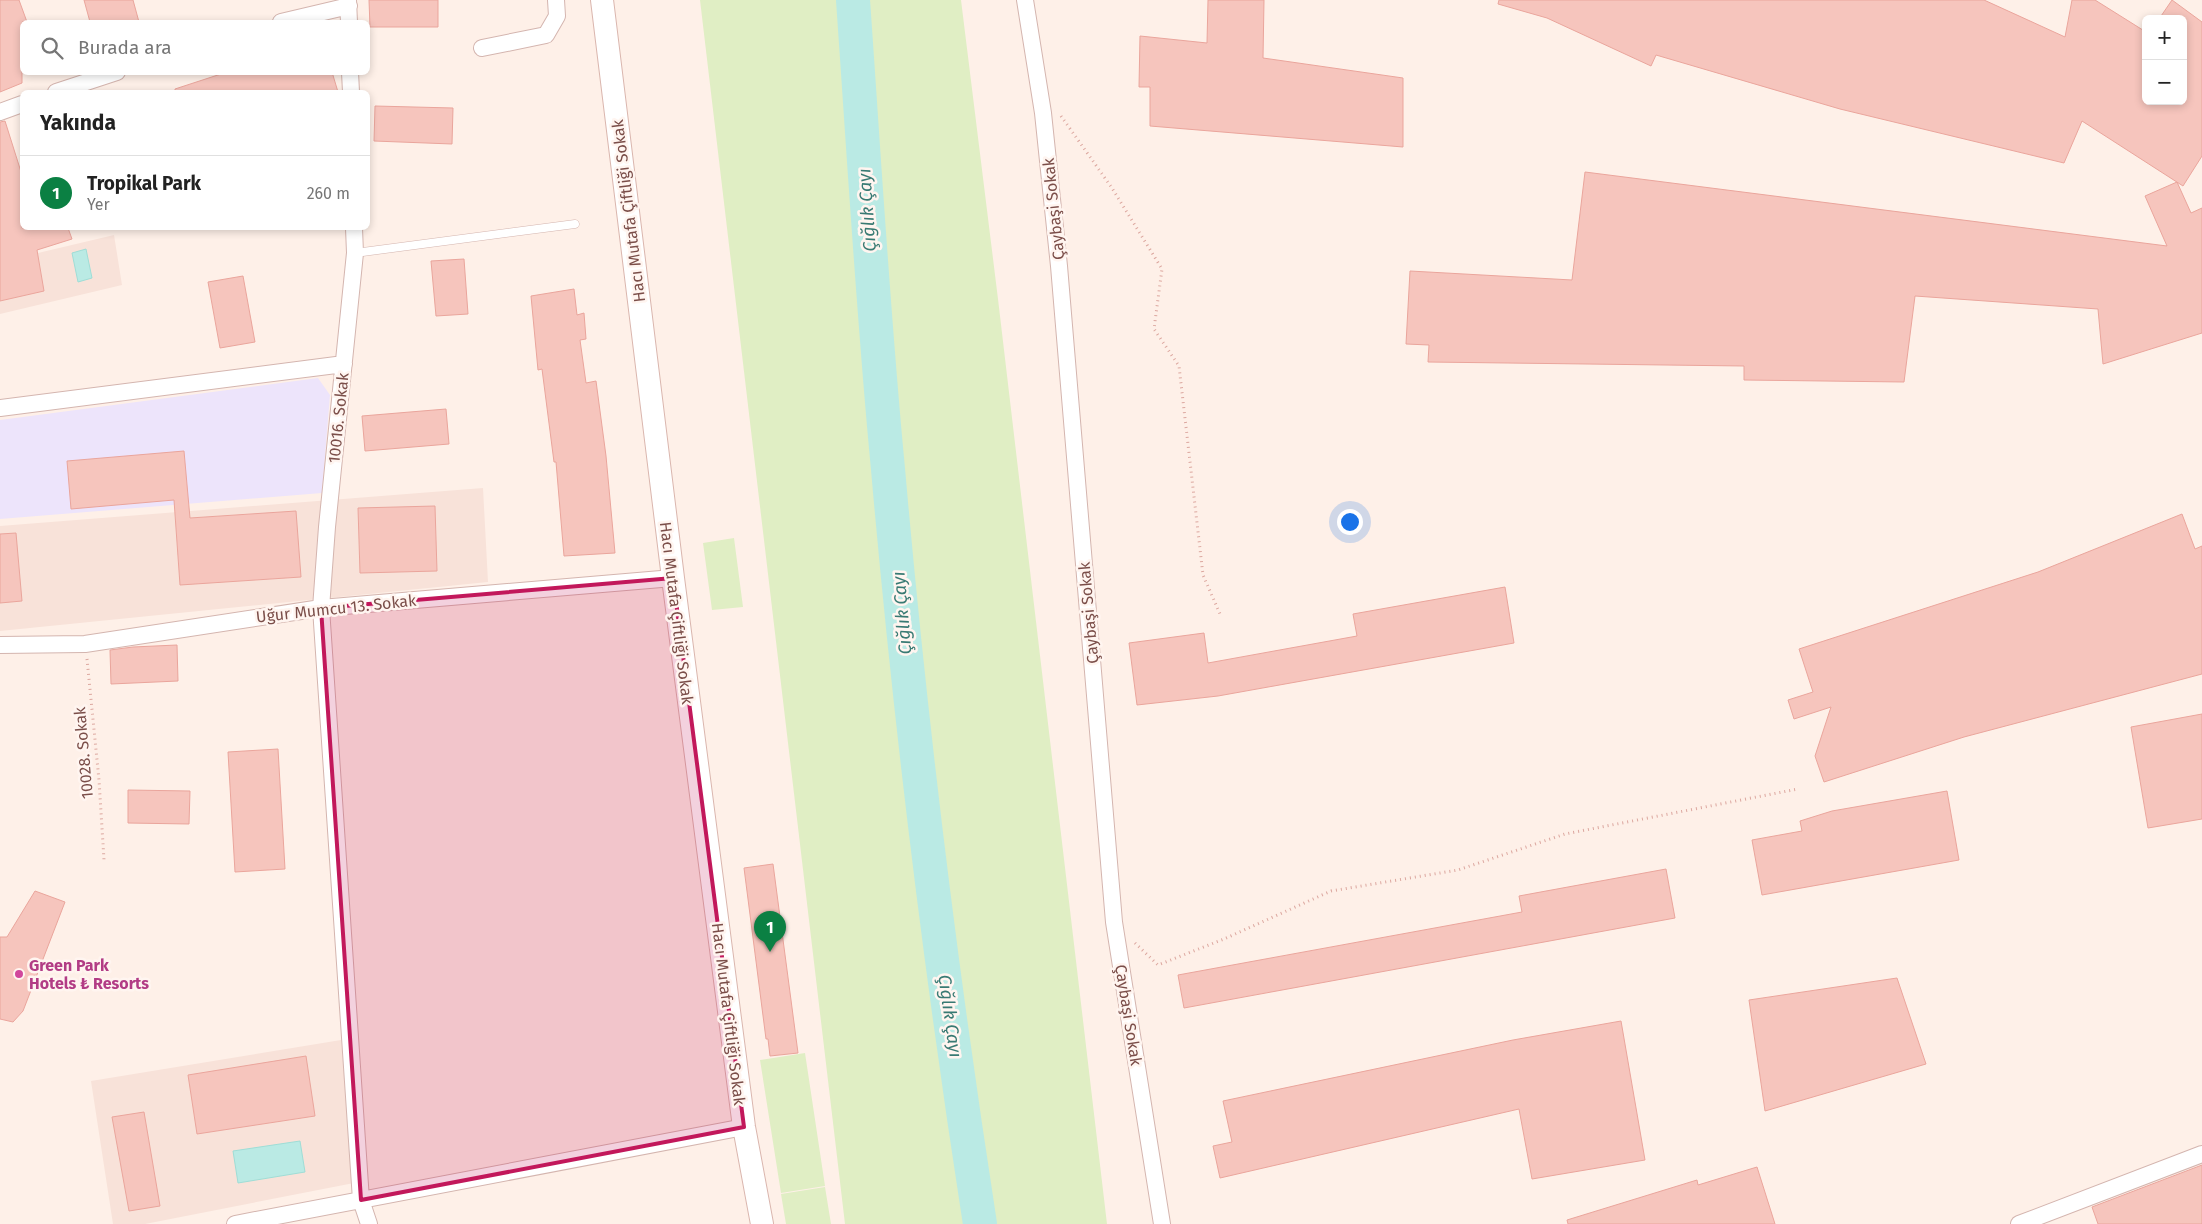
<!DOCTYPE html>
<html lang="tr">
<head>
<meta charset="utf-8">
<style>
	body { margin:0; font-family:"Fira Sans",sans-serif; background:#f6f6f6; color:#222 }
	.controls { position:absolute; right:15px; top:15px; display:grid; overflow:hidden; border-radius:8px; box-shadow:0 2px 8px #0003 }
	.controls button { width:45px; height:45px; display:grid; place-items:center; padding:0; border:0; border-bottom:1px solid #e0e0e0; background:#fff; color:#222; font:25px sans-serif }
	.you { position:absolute; left:1349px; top:521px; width:18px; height:18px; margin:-12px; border:4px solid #fff; border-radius:50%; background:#1a73e8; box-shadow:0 0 0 8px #1a73e833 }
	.badge { display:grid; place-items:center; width:32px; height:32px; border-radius:50%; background:#0b8043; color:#fff; font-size:16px; font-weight:700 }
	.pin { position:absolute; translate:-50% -41px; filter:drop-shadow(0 1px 2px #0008) }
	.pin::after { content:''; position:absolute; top:26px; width:18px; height:15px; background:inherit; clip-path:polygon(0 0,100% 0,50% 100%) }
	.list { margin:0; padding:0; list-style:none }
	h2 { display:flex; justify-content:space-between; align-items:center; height:65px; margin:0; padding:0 20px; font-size:21px }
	h2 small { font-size:16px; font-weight:400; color:#767676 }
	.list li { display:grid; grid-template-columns:32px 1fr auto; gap:15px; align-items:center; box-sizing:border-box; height:75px; padding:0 20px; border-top:1px solid #e0e0e0 }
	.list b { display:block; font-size:19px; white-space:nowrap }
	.list p { margin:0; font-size:16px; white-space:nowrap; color:#767676 }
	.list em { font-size:16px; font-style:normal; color:#767676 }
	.icon { flex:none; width:28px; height:28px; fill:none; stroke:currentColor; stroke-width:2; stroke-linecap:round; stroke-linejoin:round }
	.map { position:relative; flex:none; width:2202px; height:1224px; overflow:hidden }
	.search { position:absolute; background:#fff; box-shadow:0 2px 8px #0003; left:20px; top:20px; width:350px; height:55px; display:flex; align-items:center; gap:12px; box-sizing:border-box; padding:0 18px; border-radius:8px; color:#767676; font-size:19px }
	.panel { position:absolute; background:#fff; box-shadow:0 2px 8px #0003; left:20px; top:90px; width:350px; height:140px; border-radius:8px }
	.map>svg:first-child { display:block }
	.residential { fill:#f8e2d9 }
	.education { fill:#ede4fb }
	.green { fill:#e0eec4 }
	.water { fill:#baeae4; stroke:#9fddd6 }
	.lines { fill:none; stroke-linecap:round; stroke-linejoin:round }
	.river { stroke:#baeae4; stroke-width:34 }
	.building { fill:#f6c5bd; stroke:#eaa59c }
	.lane-casing { stroke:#d4b5af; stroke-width:9 }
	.street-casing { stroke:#d4b5af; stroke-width:18 }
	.secondary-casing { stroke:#dab6ae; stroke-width:24 }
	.path { stroke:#dca79f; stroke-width:3; stroke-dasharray:1 4; stroke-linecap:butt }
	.lane { stroke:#fff; stroke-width:8 }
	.street { stroke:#fff; stroke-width:16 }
	.secondary { stroke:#fff; stroke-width:22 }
	.marked { fill:#c2185b; fill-opacity:0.2; stroke:#c2185b; stroke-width:4; stroke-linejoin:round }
	.hotel-dot { fill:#d1479c; stroke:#fff5f0; stroke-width:2 }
	.labels { text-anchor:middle; stroke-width:5; stroke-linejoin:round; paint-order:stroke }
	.street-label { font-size:16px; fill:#7b4e49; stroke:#fff5f0 }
	.hotel-label { font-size:16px; font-weight:bold; fill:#b23c85; stroke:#fff5f0; text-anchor:start }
	.water-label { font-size:18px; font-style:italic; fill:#387a73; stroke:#fff5f0 }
</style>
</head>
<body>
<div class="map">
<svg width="2202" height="1224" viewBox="0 0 2202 1224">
	<rect width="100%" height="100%" fill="#fef0e8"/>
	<path class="residential" d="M114 235 122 285 0 314V262Z
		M483 488 488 582 0 631V526Z
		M341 1040 354 1183 145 1224H113L91 1081Z"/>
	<path class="education" d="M318 378 330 395 322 493 0 519V420Z"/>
	<path class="green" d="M700 0H961L998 299 1107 1224H845Z
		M734 538 743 607 712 610 703 543Z
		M805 1053 825 1186 781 1193 760 1060Z
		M825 1187 831 1224H786L781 1194Z"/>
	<path class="water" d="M86 249 92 278 78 282 72 253Z
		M300 1141 305 1172 238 1183 233 1151Z"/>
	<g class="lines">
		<path class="river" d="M853 0C864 156 873 313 888 469 910 721 941 973 980 1224"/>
	</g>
	<path class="building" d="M0 0H19L27 22H22V83L0 92Z
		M84 0H133L139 22H90Z
		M369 0H438V27H370Z
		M1208 0H1264L1263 58 1403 78V147L1150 126V87H1139L1140 36 1207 43Z
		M1499 0H1984L2065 37 2072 0H2095L2146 32V101H2183V19H2159L2172 0 2202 22V156L2183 186 2082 121 2064 163 1840 109 1656 55 1651 66 1547 18 1498 4Z
		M227 72H332L338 92H175V89Z
		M375 106 453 108 452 144 374 141Z
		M5 121 22 175V228H68L72 239 37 250 44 291 0 301V122Z
		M1585 172 2167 246 2145 196 2177 182 2191 213 2202 208V333L2103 364 2098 309 1915 296 1904 382 1744 380V366L1428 362 1429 345 1406 344 1410 271 1572 280Z
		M464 259 468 314 436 316 431 261Z
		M243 276 255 342 220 348 208 282Z
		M574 289 577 315 584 313 586 339 580 340 586 383 596 381 606 456 615 553 564 556 556 462H554L542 369 538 370 531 296Z
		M446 409 449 444 365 451 362 416Z
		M184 451 190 518 296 511 301 577 180 585 174 500 71 509 67 461Z
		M435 506 437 571 360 573 358 508Z
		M2182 514 2195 549 2202 546V674L1964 737 1824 782 1815 756 1831 707 1794 719 1788 700 1813 692 1799 649 2038 572Z
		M16 533 22 601 0 603V534Z
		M1505 587 1514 643 1218 696 1137 705 1129 643 1204 633 1208 663 1357 636 1353 614Z
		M177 645 178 681 111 684 110 650 133 647Z
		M2202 714V819L2148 828 2131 727Z
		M278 749 285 869 235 872 228 752Z
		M128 790 190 791 189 824 128 823Z
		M1947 791 1959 860 1762 895 1752 840 1802 831 1800 821 1832 811Z
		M773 864 798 1053 770 1056 768 1039H766L744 868Z
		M1666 869 1675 918 1184 1008 1178 975 1522 912 1519 896Z
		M35 891 65 902 23 1011 13 1022 0 1019V937H7Z
		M1897 978 1926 1064 1765 1111 1749 1000Z
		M1621 1021 1645 1160 1532 1179 1519 1109 1220 1178 1213 1146 1232 1142 1223 1101 1513 1040Z
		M306 1056 315 1116 197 1134 188 1075Z
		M144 1112 160 1206 129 1211 112 1117Z
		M2202 1165V1224H2098L2092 1207Z
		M1757 1167 1775 1224H1568L1567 1220 1697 1180 1698 1185Z"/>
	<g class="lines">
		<g class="lane-casing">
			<path id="lane" d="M355 253 575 224"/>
		</g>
		<g class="street-casing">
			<path id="street" d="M348 0 349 22
				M1025 0 1043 113 1059 266 1114 922 1162 1224
				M281 22 349 6
				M482 48 546 35 557 16 556 0
				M350 72 351 92
				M56 92 117 72
				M0 112 22 104
				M354 228 355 253 327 527 321 608 361 1200 369 1224
				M0 408 344 364
				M0 645 85 644 321 608 673 578
				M235 1224 744 1127
				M2019 1224 2202 1154"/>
		</g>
		<g class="secondary-casing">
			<path id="secondary" d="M602 0 673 578 744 1127 762 1224"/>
		</g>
		<path class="path" d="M1061 116 1112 188 1162 269 1154 329 1179 366 1203 575 1220 614
			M87 659 99 780 104 860
			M1135 943 1158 965 1224 939 1331 891 1458 870 1565 834 1798 789"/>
		<use href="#lane" class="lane"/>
		<use href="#street" class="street"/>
		<use href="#secondary" class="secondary"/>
	</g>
	<path class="marked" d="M673 578 744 1127 361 1200 321 608Z"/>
	<circle class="hotel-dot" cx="19" cy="974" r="5"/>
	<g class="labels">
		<g class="street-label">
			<text transform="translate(1053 209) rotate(-96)" y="6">Çaybaşi Sokak</text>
			<text transform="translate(628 211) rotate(-97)" y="6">Hacı Mutafa Çiftliği Sokak</text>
			<text transform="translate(338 418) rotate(-84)" y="6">10016. Sokak</text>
			<text transform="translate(336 608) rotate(-6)" y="6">Uğur Mumcu 13. Sokak</text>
			<text transform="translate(677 613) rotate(83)" y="6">Hacı Mutafa Çiftliği Sokak</text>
			<text transform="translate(1088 613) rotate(-95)" y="6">Çaybaşi Sokak</text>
			<text transform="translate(83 753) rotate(-95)" y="6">10028. Sokak</text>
			<text transform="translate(729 1014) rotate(83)" y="6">Hacı Mutafa Çiftliği Sokak</text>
			<text transform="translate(1129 1015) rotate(81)" y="6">Çaybaşi Sokak</text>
		</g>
		<g class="hotel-label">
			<text x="29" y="971">Green Park<tspan x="29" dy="18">Hotels ₺ Resorts</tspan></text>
		</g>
		<g class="water-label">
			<text transform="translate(867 210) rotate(-94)" y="6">Çığlık Çayı</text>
			<text transform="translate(902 613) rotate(-95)" y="6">Çığlık Çayı</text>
			<text transform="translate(950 1016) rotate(82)" y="6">Çığlık Çayı</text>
		</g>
	</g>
</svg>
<div class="controls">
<button>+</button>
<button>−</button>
</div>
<div class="you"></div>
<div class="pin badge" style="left:770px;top:952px">1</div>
<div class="search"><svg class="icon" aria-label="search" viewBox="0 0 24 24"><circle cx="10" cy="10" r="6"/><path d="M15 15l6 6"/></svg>Burada ara</div>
<section class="panel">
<h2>Yakında<small></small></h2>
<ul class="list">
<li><span class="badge">1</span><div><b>Tropikal Park</b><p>Yer</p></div><em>260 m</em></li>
</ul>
</section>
</div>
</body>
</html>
